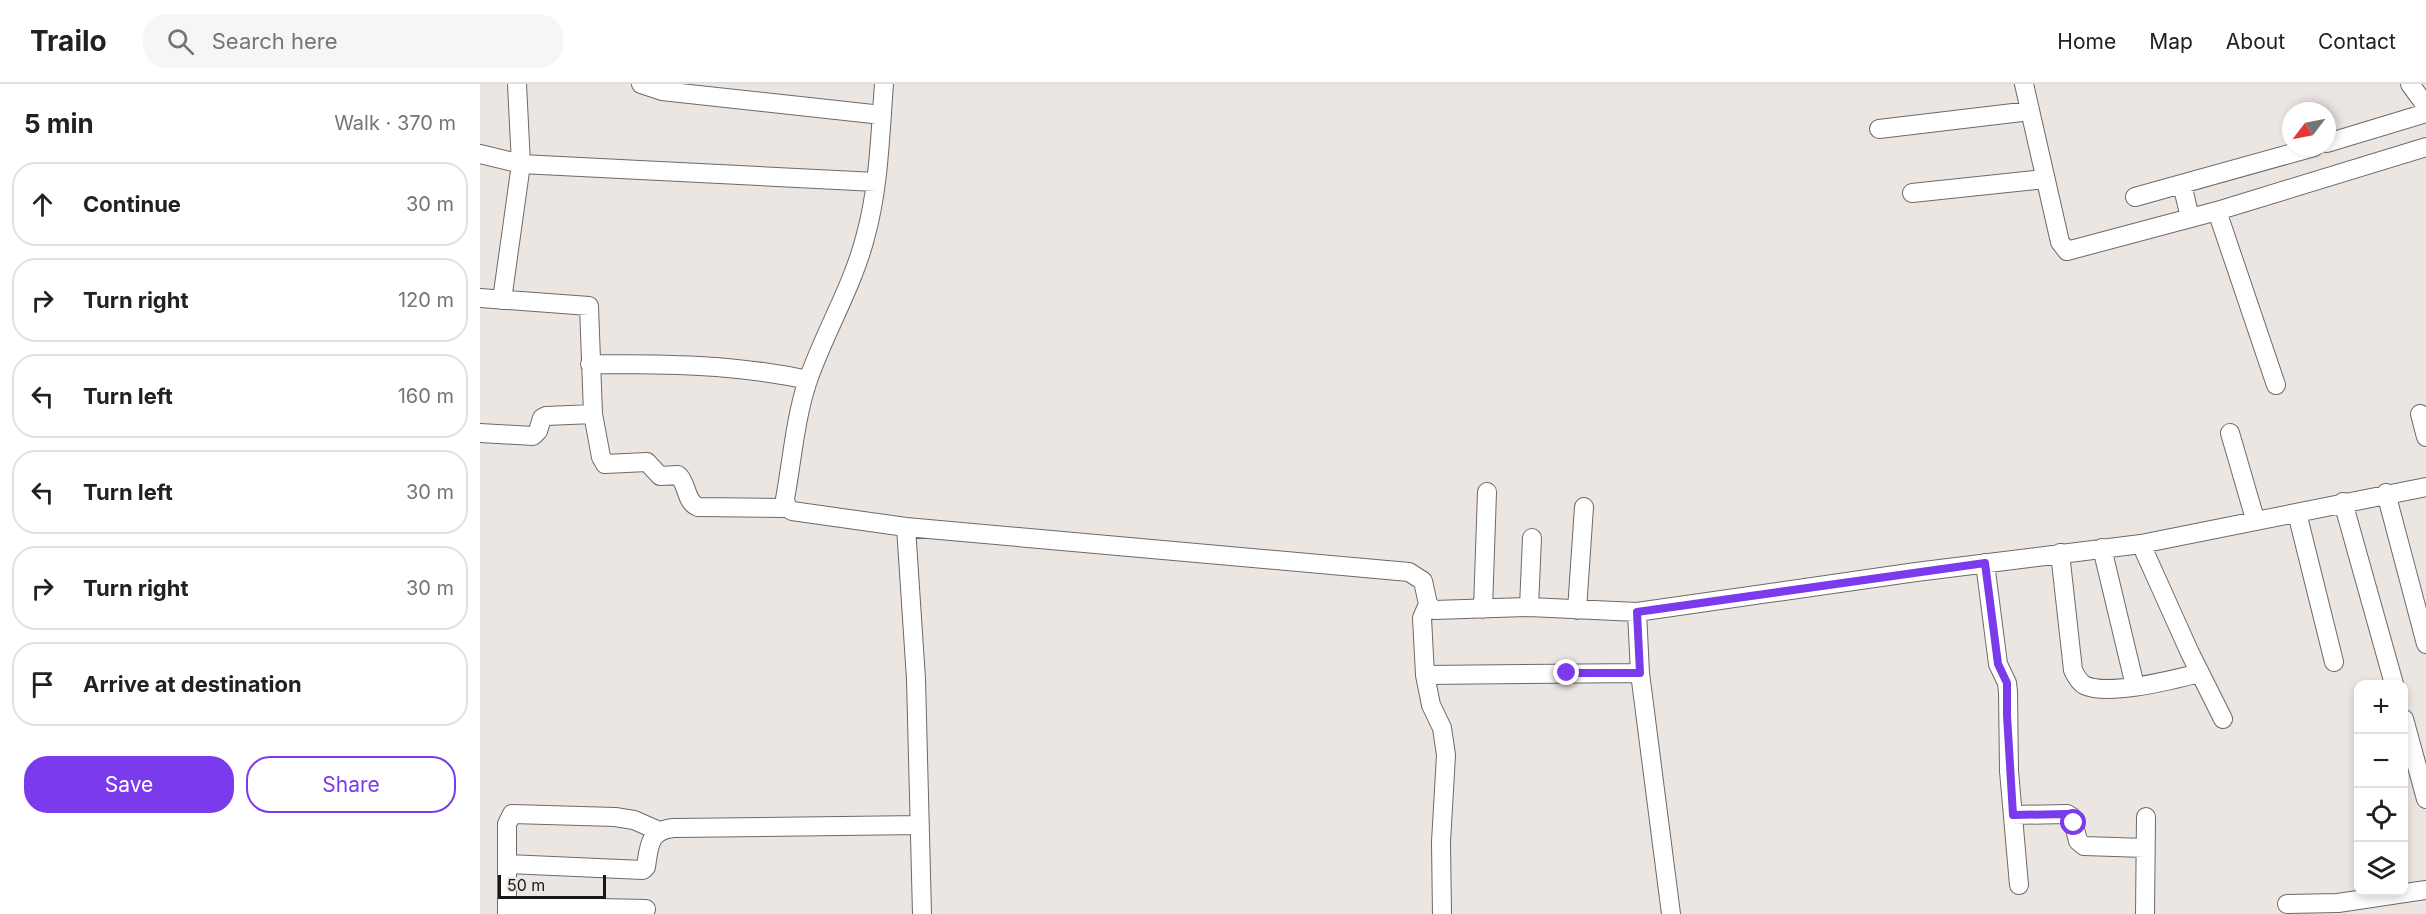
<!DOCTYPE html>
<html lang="en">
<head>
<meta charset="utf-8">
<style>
	body { margin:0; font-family:Inter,sans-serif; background:#f6f6f6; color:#202124 }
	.controls { position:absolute; right:18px; bottom:18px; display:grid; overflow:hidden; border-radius:12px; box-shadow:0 3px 9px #0003 }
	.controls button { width:54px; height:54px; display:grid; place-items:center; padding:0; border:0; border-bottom:2px solid #e0e0e0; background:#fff; color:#202124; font:30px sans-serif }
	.compass { position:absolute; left:1802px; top:18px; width:54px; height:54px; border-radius:50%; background:#fff; box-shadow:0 3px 9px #0003; rotate:238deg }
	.scale { position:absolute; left:18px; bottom:15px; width:108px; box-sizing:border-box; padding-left:6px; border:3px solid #191716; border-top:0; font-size:16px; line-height:21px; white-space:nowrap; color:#191716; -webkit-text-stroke:4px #ece6e3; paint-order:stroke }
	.stop { position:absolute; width:18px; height:18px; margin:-14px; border:4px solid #7c3aed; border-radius:50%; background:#fff }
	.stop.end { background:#7c3aed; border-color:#fff; box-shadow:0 2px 6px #0008 }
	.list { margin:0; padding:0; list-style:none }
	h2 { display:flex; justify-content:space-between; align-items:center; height:78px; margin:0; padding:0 24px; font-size:26px }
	h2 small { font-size:20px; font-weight:400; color:#757577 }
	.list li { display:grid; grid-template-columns:39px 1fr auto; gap:18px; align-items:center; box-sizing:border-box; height:84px; margin:0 12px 12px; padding:0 12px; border:2px solid #e0e0e0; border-radius:24px }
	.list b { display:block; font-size:22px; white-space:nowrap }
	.list em { font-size:20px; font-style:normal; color:#757577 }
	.actions { display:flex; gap:12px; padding:18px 24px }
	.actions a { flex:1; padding:14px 0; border:2px solid #7c3aed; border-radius:24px; text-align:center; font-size:21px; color:#7c3aed }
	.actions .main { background:#7c3aed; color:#fff }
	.icon { flex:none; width:33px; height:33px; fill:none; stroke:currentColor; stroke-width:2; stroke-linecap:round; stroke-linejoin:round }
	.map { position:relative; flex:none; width:1946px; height:830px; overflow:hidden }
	header { display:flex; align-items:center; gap:36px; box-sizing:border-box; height:84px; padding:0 30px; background:#fff; border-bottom:2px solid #e0e0e0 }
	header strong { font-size:28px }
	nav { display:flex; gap:33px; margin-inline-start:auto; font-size:21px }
	.search { width:420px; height:54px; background:#f6f6f6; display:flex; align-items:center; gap:15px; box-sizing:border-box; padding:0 21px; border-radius:24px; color:#757577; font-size:22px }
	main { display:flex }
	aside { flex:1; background:#fff }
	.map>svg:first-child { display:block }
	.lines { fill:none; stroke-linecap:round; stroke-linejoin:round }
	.minor-casing { stroke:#6e6966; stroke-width:20 }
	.minor { stroke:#fff; stroke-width:18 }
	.route { stroke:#7c3aed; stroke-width:8 }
</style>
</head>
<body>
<header>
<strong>Trailo</strong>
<div class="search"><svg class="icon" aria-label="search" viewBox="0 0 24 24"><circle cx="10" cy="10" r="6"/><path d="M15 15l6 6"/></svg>Search here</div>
<nav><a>Home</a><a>Map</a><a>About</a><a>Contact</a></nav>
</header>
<main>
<aside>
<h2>5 min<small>Walk · 370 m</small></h2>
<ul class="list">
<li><svg class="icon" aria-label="ahead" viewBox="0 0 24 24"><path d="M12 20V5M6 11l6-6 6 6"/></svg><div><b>Continue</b></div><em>30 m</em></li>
<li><svg class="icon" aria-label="right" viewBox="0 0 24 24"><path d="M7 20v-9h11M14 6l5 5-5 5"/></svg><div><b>Turn right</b></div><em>120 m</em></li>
<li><svg class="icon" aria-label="left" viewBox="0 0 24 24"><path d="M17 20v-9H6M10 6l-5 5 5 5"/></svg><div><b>Turn left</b></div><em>160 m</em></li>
<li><svg class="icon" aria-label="left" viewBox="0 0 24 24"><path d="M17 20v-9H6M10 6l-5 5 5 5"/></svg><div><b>Turn left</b></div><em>30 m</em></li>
<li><svg class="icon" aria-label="right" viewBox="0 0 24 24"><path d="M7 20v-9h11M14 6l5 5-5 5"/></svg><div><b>Turn right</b></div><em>30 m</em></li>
<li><svg class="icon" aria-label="arrive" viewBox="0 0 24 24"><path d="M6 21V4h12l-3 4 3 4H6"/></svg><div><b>Arrive at destination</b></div></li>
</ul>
<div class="actions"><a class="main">Save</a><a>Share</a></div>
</aside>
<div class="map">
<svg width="1946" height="830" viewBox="0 0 1946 830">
	<rect width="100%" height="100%" fill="#ece6e3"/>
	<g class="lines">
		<g class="minor-casing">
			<path id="minor" d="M161 0 182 7 402 31
				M404 0C400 52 399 104 385 154 372 204 344 249 327 299 315 336 312 377 305 415L307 424 312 427 426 443 929 488 943 497 948 520 954 526 1049 523 1157 528 1436 488 1661 460 1946 403
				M1544 0 1580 158 1587 167 1737 127 1946 63
				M1930 0 1946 22
				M1399 45 1550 27
				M1847 59 1946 29
				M0 70 41 80 396 98
				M1702 100 1710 134
				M1432 109 1565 95
				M1655 113 1834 63
				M1737 127 1796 301
				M0 214 109 222 113 330 121 373 125 380 167 378 180 392 198 391C208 400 205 418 218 423L307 424
				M22 216 41 80 37 0
				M110 280C185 280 254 280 328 296
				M1940 330 1946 353
				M0 349 53 352 58 347 62 334 66 332 113 330
				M1750 349 1775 435
				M1906 409 1946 560
				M1863 418 1914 600
				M1817 429 1854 578
				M426 443 436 595 442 830
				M1661 460 1710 569 1743 635
				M1622 464 1655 602
				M1580 469 1593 586C1596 592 1598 597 1604 601 1628 613 1695 595 1720 589
				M1505 479 1518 580 1527 599 1528 608 1529 687 1539 801
				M948 520 942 534 945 591 951 621 962 644 966 671 961 758 962 830
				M1049 523 1052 454
				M1003 525 1007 408
				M1097 526 1104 423
				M1157 528 1160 589 1191 830
				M945 591 1160 589
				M1924 635 1946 715
				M1533 731 1587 730 1592 733 1598 757 1604 762 1665 764
				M27 780 163 786 166 783C169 762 169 746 194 744L440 741
				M1807 820 1858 819 1946 806
				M27 822 166 825
				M27 830V740L32 730 135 733 154 736 179 747
				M1665 830 1666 733"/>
		</g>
		<use href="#minor" class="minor"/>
	</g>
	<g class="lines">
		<path class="route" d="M1087 589H1160L1157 528 1505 479 1518 580 1527 599V631L1533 731 1587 730 1592 733 1594 739"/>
	</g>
</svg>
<div class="controls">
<button>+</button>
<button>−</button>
<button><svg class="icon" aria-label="locate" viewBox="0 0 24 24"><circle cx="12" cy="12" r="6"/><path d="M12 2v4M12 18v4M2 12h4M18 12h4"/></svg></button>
<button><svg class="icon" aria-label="layers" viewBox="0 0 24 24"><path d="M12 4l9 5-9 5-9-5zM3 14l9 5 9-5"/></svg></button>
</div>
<svg class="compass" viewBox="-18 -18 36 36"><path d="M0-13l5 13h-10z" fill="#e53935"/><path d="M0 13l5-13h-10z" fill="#757577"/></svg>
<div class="scale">50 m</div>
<div class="stop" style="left:1594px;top:739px"></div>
<div class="stop end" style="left:1087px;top:589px"></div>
</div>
</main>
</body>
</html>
